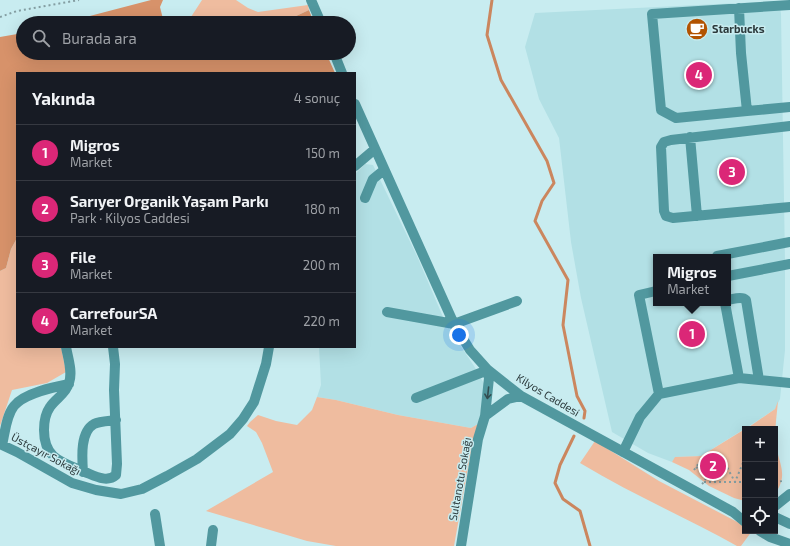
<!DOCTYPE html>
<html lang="tr">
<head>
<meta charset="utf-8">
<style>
	body { margin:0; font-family:"Exo 2",sans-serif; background:#20242c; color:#f1f3f6 }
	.controls { position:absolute; right:12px; bottom:12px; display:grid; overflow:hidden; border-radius:0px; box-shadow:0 4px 16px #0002 }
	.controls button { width:36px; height:36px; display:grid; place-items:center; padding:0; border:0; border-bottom:1px solid #363941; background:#171b24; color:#f1f3f6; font:20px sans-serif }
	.you { position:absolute; left:459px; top:335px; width:14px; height:14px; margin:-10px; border:3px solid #fff; border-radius:50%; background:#1a73e8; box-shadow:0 0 0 6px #1a73e833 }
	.badge { display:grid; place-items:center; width:26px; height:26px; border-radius:50%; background:#db2777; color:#fff; font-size:13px; font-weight:700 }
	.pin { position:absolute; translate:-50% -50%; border:2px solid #fff; box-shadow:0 1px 4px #0006 }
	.popup { position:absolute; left:653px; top:254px; width:78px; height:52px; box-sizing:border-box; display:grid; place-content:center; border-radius:0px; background:#171b24; filter:drop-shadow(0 1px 3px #0005); font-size:13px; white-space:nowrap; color:#9ea1a6 }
	.popup b { font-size:15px; color:#f1f3f6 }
	.popup::after { content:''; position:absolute; left:50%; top:100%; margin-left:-8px; border:8px solid transparent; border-top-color:#171b24 }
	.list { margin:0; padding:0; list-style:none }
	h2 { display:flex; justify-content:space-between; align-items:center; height:52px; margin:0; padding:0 16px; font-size:17px }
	h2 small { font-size:13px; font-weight:400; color:#9ea1a6 }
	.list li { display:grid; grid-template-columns:26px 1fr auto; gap:12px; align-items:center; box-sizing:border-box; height:56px; padding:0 16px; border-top:1px solid #363941 }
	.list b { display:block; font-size:15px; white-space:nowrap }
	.list p { margin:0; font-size:13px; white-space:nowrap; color:#9ea1a6 }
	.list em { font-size:13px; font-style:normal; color:#9ea1a6 }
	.icon { flex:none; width:22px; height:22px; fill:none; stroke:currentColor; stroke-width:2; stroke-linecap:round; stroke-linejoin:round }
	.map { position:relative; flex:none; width:790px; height:546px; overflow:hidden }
	.search { position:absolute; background:#171b24; box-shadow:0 4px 16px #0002; left:16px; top:16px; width:340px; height:44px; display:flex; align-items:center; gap:10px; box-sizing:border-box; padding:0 14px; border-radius:22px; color:#9ea1a6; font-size:15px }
	.panel { position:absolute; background:#171b24; box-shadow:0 4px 16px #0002; left:16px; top:72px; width:340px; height:276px; border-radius:0px }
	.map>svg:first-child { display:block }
	.built { fill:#b2e0e5; fill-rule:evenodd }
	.green { fill:#efbc9f }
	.forest { fill:#d7926a }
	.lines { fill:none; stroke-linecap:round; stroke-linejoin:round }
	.stream { stroke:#cb865e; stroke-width:3 }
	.path { stroke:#849ea2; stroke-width:2; stroke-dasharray:2 3; stroke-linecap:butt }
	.minor { stroke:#51989f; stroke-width:10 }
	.oneway { stroke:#334d50 }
	.labels { text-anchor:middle; stroke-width:3; stroke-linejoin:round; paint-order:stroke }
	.poi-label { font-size:11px; font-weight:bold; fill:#2c3a3c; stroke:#c8ecf0; text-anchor:start }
	.street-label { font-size:11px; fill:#2c3a3c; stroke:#c8ecf0 }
</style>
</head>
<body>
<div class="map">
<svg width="790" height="546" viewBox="0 0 790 546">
	<rect width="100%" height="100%" fill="#c8ecf0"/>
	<path class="built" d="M779 1 781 14 785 261V350L780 399 775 409 757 421 701 456 676 457 672 462 648 453 612 432 581 298 571 242 559 138 539 99 525 47 535 13ZM656 257H728V303H656Z
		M365 164 373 165 417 256 446 324 474 366 486 387 478 424 471 428 398 415 336 400 317 397 321 385 319 347H355V174Z"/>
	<path class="green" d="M202 0H236L248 8 258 12 308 5 309 10 294 17 269 23H186L189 20Z
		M17 238V347H61L66 372 47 383 12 390 0 426V271L6 268 11 249Z
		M317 397 336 400 398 415 471 428 478 424 473 440 454 546H336L307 541 206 511 273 472 262 443 256 432 247 426 250 422 258 415 276 421 297 425 312 410Z
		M778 401C777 413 775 426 775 439 777 462 790 473 775 494V429H746L775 409Z
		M745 429V501L734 498 709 486 689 470 672 462 675 457 701 456Z
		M595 441 659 481 745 526V531H752L741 546H737C685 517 631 494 580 463Z"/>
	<path class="forest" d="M151 0H163L160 7 164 23H63Z
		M309 10 314 23H269L294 17Z
		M23 33V53H326L335 73H17V238L11 249 6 268 0 271V37Z"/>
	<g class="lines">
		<path class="stream" d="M492 0 487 35 501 80 547 161 554 183 542 201 535 221 568 280 563 325 577 396 585 411 584 418
			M574 436 560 465 555 483 563 499 580 511 590 546"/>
		<path class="path" d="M0 17 17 11 79 0
			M696 467 707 476
			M694 470 699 463
			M704 482H745
			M775 482 783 481
			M702 484 704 482 714 462 719 458 723 460 735 482 745 458"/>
		<path class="minor" d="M311 0 321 23
			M739 8 741 53 747 111 790 107
			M334 53 342 73
			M355 104 454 324 470 350 488 370 521 396 733 512 745 522
			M747 111 676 118 661 110 652 14 790 5
			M790 126 671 140 664 142 661 147 664 211 666 216 673 218 790 207
			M690 137 697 216
			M355 166 375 149
			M365 198 373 179 384 170
			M717 256 790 242
			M728 276 790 264
			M656 291 639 295 659 394
			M728 300C734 299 742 296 746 300L759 380
			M725 303 739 378
			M387 312 454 324 517 301
			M66 347C68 358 73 372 69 383 66 394 56 398 50 407 45 414 44 421 44 430 44 459 62 462 85 472 95 476 107 483 116 475L117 464 114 390 115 364 113 347
			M416 398 488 370 489 378 485 416 478 439 461 546
			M485 416 508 399 521 396
			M0 444 17 452 72 483 96 490 121 494 142 489 167 476 197 459 230 434 243 419 254 402 266 364 269 347
			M2 445C5 433 6 416 14 406 24 393 54 387 69 384
			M623 452 640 417 659 394 739 378 790 383
			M83 472C82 457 80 432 94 424 100 421 109 421 116 420
			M775 506 790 494
			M155 514 160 546
			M775 517 790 524
			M760 531 770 537 790 544
			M211 546 213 530"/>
	</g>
	<defs><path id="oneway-shaft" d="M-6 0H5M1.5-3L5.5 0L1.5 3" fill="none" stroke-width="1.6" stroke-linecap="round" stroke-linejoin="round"/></defs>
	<use class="oneway" href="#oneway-shaft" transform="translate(488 393) rotate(96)"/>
	<defs>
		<g id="cafe-disc" transform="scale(1.15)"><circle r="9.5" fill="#b25301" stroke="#c8ecf0"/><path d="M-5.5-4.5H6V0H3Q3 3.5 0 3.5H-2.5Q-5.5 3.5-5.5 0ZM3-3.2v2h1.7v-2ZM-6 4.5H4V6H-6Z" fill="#fff"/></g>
	</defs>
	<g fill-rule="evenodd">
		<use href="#cafe-disc" x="697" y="29"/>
	</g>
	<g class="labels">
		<g class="poi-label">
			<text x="712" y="33">Starbucks</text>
		</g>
		<g class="street-label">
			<text transform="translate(548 395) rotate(31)" y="4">Kilyos Caddesi</text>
			<text transform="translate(46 454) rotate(28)" y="4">Üstçayır Sokağı</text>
			<text transform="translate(460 479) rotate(-80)" y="4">Sultanotu Sokağı</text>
		</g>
	</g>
</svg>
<div class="controls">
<button>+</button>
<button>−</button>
<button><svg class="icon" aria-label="locate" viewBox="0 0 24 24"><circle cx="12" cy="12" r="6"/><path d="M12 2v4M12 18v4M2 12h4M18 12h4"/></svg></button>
</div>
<div class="you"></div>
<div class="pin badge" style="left:692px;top:334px">1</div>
<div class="popup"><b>Migros</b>Market</div>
<div class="pin badge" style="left:713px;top:466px">2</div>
<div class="pin badge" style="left:732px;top:172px">3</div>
<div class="pin badge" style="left:699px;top:75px">4</div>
<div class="search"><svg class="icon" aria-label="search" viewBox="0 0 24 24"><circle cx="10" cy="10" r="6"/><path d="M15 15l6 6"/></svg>Burada ara</div>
<section class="panel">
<h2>Yakında<small>4 sonuç</small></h2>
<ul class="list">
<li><span class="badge">1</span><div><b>Migros</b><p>Market</p></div><em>150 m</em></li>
<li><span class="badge">2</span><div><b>Sarıyer Organik Yaşam Parkı</b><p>Park · Kilyos Caddesi</p></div><em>180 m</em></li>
<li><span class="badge">3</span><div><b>File</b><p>Market</p></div><em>200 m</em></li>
<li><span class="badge">4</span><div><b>CarrefourSA</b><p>Market</p></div><em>220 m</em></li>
</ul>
</section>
</div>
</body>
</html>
